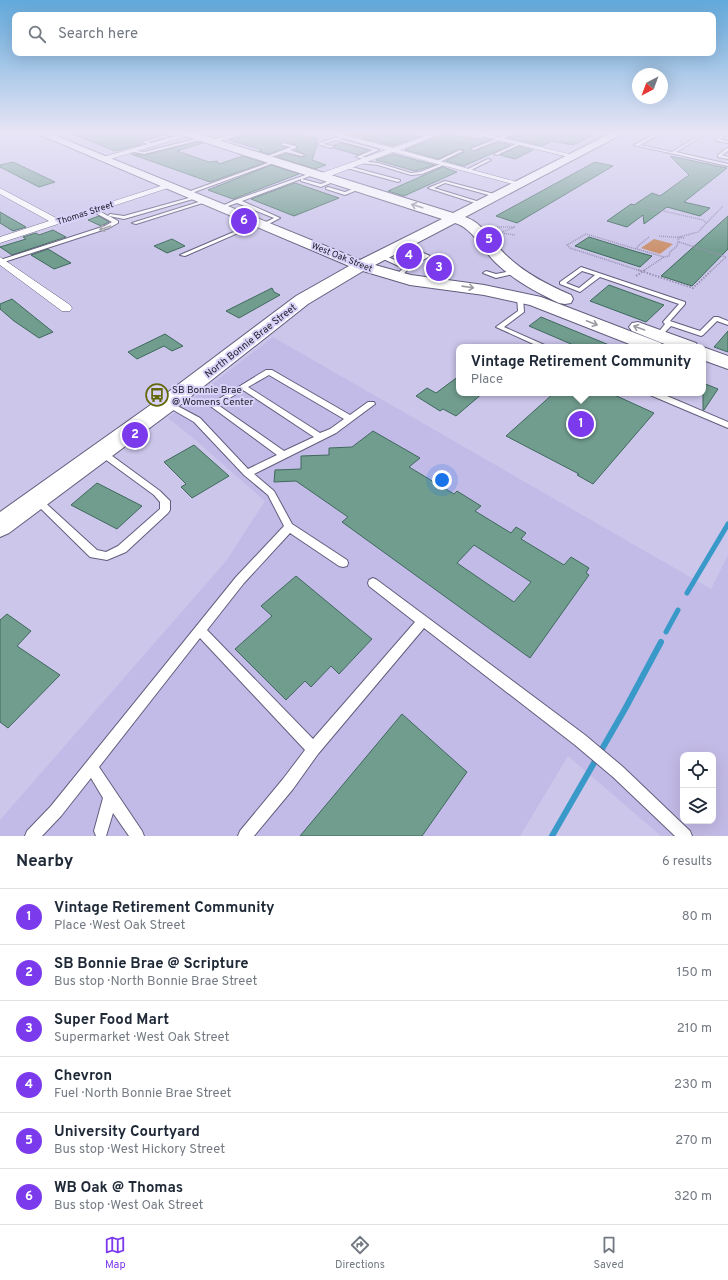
<!DOCTYPE html>
<html lang="en">
<head>
<meta charset="utf-8">
<style>
	body { margin:0; font-family:Overpass,sans-serif; background:#f2f2f3; color:#1f2937 }
	.controls { position:absolute; right:12px; bottom:12px; display:grid; overflow:hidden; border-radius:8px; box-shadow:0 4px 16px #0002 }
	.controls button { width:36px; height:36px; display:grid; place-items:center; padding:0; border:0; border-bottom:1px solid #e0e1e3; background:#fff; color:#1f2937; font:20px sans-serif }
	.compass { position:absolute; left:632px; top:68px; width:36px; height:36px; border-radius:50%; background:#fff; box-shadow:0 4px 16px #0002; rotate:221deg }
	.you { position:absolute; left:442px; top:480px; width:14px; height:14px; margin:-10px; border:3px solid #fff; border-radius:50%; background:#1a73e8; box-shadow:0 0 0 6px #1a73e833 }
	.badge { display:grid; place-items:center; width:26px; height:26px; border-radius:50%; background:#7c3aed; color:#fff; font-size:13px; font-weight:700 }
	.pin { position:absolute; translate:-50% -50%; border:2px solid #fff; box-shadow:0 1px 4px #0006 }
	.popup { position:absolute; left:456px; top:344px; width:250px; height:52px; box-sizing:border-box; display:grid; place-content:center; border-radius:8px; background:#fff; filter:drop-shadow(0 1px 3px #0005); font-size:13px; white-space:nowrap; color:#747a83 }
	.popup b { font-size:15px; color:#1f2937 }
	.popup::after { content:''; position:absolute; left:50%; top:100%; margin-left:-8px; border:8px solid transparent; border-top-color:#fff }
	.list { margin:0; padding:0; list-style:none }
	h2 { display:flex; justify-content:space-between; align-items:center; height:52px; margin:0; padding:0 16px; font-size:17px }
	h2 small { font-size:13px; font-weight:400; color:#747a83 }
	.list li { display:grid; grid-template-columns:26px 1fr auto; gap:12px; align-items:center; box-sizing:border-box; height:56px; padding:0 16px; border-top:1px solid #e0e1e3 }
	.list b { display:block; font-size:15px; white-space:nowrap }
	.list p { margin:0; font-size:13px; white-space:nowrap; color:#747a83 }
	.list em { font-size:13px; font-style:normal; color:#747a83 }
	.icon { flex:none; width:22px; height:22px; fill:none; stroke:currentColor; stroke-width:2; stroke-linecap:round; stroke-linejoin:round }
	.map { position:relative; flex:none; width:728px; height:836px; overflow:hidden }
	.search { position:absolute; background:#fff; box-shadow:0 4px 16px #0002; left:12px; right:12px; top:12px; height:44px; display:flex; align-items:center; gap:10px; box-sizing:border-box; padding:0 14px; border-radius:8px; color:#747a83; font-size:15px }
	.sheet { height:388px; background:#fff }
	nav { display:flex; justify-content:space-around; align-items:center; box-sizing:border-box; height:56px; border-top:1px solid #e0e1e3; background:#fff; font-size:11px; color:#747a83 }
	nav a { display:grid; justify-items:center; gap:2px }
	nav .on { color:#7c3aed }
	.map>svg:first-child { display:block }
	.built { fill:#c3bbe7; fill-rule:evenodd }
	.green { fill:#cc936f }
	.lines { fill:none; stroke-linecap:round; stroke-linejoin:round }
	.stream-far1 { stroke:#3999c8; stroke-width:5 }
	.stream { stroke:#3999c8; stroke-width:6 }
	.building { fill:#719d8f; stroke:#3f695d; fill-rule:evenodd }
	.lane-casing { stroke:#635d7d; stroke-width:2 }
	.street-casing { stroke:#635d7d; stroke-width:1 }
	.secondary-casing { stroke:#635d7d; stroke-width:2 }
	.path-far1 { stroke:#9792b0; stroke-width:1.5; stroke-dasharray:1 1; stroke-linecap:butt }
	.path { stroke:#9792b0; stroke-width:2; stroke-dasharray:1.5 1.5; stroke-linecap:butt }
	.lane { fill:#fff; fill-rule:evenodd }
	.street { fill:#fff; fill-rule:evenodd }
	.secondary { fill:#fff; fill-rule:evenodd }
	.oneway { stroke:#9c9ba1 }
	.labels { text-anchor:middle; stroke-width:4; stroke-linejoin:round; paint-order:stroke }
	.far-street-label { font-size:9px; fill:#24212f; stroke:#d9d3f9 }
	.street-label { font-size:10px; fill:#24212f; stroke:#d9d3f9 }
	.poi-label { font-size:10px; fill:#24212f; stroke:#d9d3f9; text-anchor:start }
</style>
</head>
<body>
<div class="map">
<svg width="728" height="836" viewBox="0 0 728 836">
	<rect width="100%" height="100%" fill="#ccc6eb"/>
	<path class="built" d="M273 337 711 589 728 555V836H661L568 756 520 836H0V820L226 561 265 501 193 438 168 418ZM683 755H713V821H683Z"/>
	<path class="green" d="M342 133H394L369 142 340 134Z
		M654 239 673 244 660 254 641 248Z"/>
	<g class="lines">
		<path class="stream-far1" d="M687 593 728 524
			M666 632 678 610"/>
		<path class="stream" d="M552 836 625 709 661 642"/>
	</g>
	<path class="building" d="M71 133H168L142 141 141 143 143 144 115 151Z
		M247 133H295L318 139 316 143 317 145 312 160 326 165 315 169 277 157 286 154 302 157 305 156 304 154 295 150 298 148 296 145 281 142V146L286 147 269 154 259 151 262 150 229 140Z
		M383 133H411L419 137 393 146 362 138Z
		M444 133 481 140 485 138 491 140 470 148 474 151 499 142 511 145 464 166 446 161 464 152V150L460 149 438 159 405 150Z
		M517 133H577L591 136 573 145 552 141 542 146 508 138Z
		M199 142 203 143 177 151 209 162 217 161 219 164 243 156 264 163 210 182 131 154 144 155Z
		M341 143 368 150 358 155 334 148V145Z
		M519 146 533 150 515 159 500 155Z
		M393 154 435 165 415 171 376 160Z
		M670 156 727 168 684 202 710 208 700 216 667 207 644 224 643 215 627 227 607 221 631 204 634 205 652 193 660 196 689 175Z
		M13 162 55 182 39 187 0 167V165Z
		M595 162 613 166 517 223 496 216Z
		M271 165 299 174 233 199 208 190Z
		M443 167 457 172 404 196 388 191Z
		M295 183 339 198 294 216 251 199Z
		M0 212 26 227 13 231 0 223Z
		M99 216 109 222 101 226 88 220Z
		M728 216V249L692 286 661 276Z
		M53 230 66 237 12 255 0 247 26 239 23 237 36 233 39 235Z
		M589 237 634 251 652 256 640 267 575 246Z
		M172 239 185 246 167 253 154 246Z
		M48 249 71 263 54 269 31 255Z
		M609 285 664 305 646 322 590 301Z
		M272 288 274 292 280 295 239 318 226 311Z
		M12 299 53 332 39 338 14 321 0 309V304Z
		M541 317 614 347H578L529 326Z
		M728 331V352L714 347Z
		M165 334 183 346 172 351 164 346 137 359 128 352Z
		M459 376V393H483L456 416 443 409 440 411 416 396 427 388 436 393Z
		M703 383 718 389 704 410H703Z
		M554 393H610L654 413 593 484 577 475 579 474 506 436Z
		M373 431 420 458 409 467 454 494 457 491 481 506 475 511 511 533 516 527 526 533 521 539 564 565 571 557 589 568 586 573 589 575 530 658 342 522 348 517 296 481 274 482 275 470 301 469V456L329 455V448L352 447ZM474 545 531 582 514 602 457 563Z
		M194 445 229 476 192 498 181 487 186 484 164 462Z
		M97 483 142 506 117 529 71 505Z
		M296 576 372 639 339 674 331 666 311 687 305 681 286 700 235 649 272 616 261 606Z
		M7 614 31 631 17 646 60 675 8 728 0 722V620Z
		M402 714 467 772 422 836H300Z"/>
	<g class="lines">
		<g class="lane-casing">
			<path id="lane" d="M173 133H179L148 142 154 144V146L142 142Z
				M412 133H418L431 137 429 138Z
				M511 133H516L474 150 471 149Z
				M591 133H597L603 135 601 136Z
				M657 133H662L640 145 672 152 703 133H707L676 152 728 164V166L634 145Z
				M725 133 728 134 720 139 728 141V143L716 141V139Z
				M341 136 343 137 340 139 379 150 362 157 368 158 367 160 356 157 373 150 336 140 323 144 333 146 332 148 317 144Z
				M203 137 204 139 144 154 130 151 132 150 144 152Z
				M282 143 296 146V148L290 150 304 155 302 156 286 152 265 159V157L291 147 282 145Z
				M518 143 521 144 497 155 494 154Z
				M727 148H728V151L722 155 728 157V159L718 157V155Z
				M460 150 463 151 438 163 435 162Z
				M488 159 491 160 469 171 466 170Z
				M276 160 279 161 189 194 185 193Z
				M361 161 378 163 411 173 420 172 443 163 446 164 422 174 411 175 378 165 360 163Z
				M348 166 400 180V181L398 182 347 168Z
				M314 172H315V174L302 179 321 184 334 179 338 180 321 187 301 181V179L242 201 280 218 265 226 260 225 274 218 237 203 222 208 220 207 235 200Z
				M445 181 498 195V196L496 197 445 183 434 188 483 203V204L481 205 428 188Z
				M328 187 345 192 358 187 362 188 345 195 326 189V188Z
				M196 196 200 197 124 219 109 216 118 221V223L109 228 4 262H0V260L105 226 112 222 92 211V209H96L108 216 110 214 124 216Z
				M205 200 209 201 136 224 132 223Z
				M257 222 261 223 185 256 180 255Z
				M401 243 430 256 409 268 400 278 398 279 395 277 403 268 379 257V255H383L407 265 423 256 399 246 398 245Z
				M581 267 685 302V304L670 321 700 331 714 317H718L728 321V325L717 321 703 335 701 336 671 326 661 336H657V334L665 324 663 322 679 304 600 277 580 292 560 284V282ZM582 271 595 275 579 288 566 283Z
				M516 270 518 271V273L496 278 483 273 486 271 496 274Z
				M520 295 523 297 524 312 504 327 549 347H540L496 327 518 311 517 297Z
				M266 370H272L350 415 368 402H374L375 404 336 433 254 474 274 491 292 524 347 560 348 563 347 566 343 567 339 566 290 533 244 583 207 630 313 739 415 622 369 586 368 583 369 580 373 578 377 580 585 735 623 767 690 831 692 836H675L613 777 575 745 424 628 318 754 293 789 254 836H238L240 831 283 779 305 750 200 638 99 767 142 831 144 836H129L113 813 106 836H96L94 831 103 798 91 778 61 816 42 836H25L27 831 51 806 236 577 284 526 268 495 244 475 194 422 163 404 164 402H170L200 418 248 469 277 455 209 405ZM269 375 344 419 330 429 320 433 248 387ZM243 390 314 437 284 451 218 405Z
				M649 393H660L728 422V428L650 395Z
				M101 449 104 450 160 491 170 501V510L168 513 126 552 107 560 90 557 32 500 34 498 37 496 40 498 97 550 106 552 118 546 160 509V502L154 495 98 454 97 452 98 450Z"/>
		</g>
		<g class="street-casing">
			<path id="street" d="M186 133 193 134 107 160 100 158Z
				M235 133H246L213 143 210 141Z
				M326 133H337L393 148 434 133H443L400 150 524 184 520 186 393 152 325 178H319V174L386 150Z
				M470 133H482L577 156 573 158Z
				M167 184H170L174 186 0 243V237L49 221 0 194V188L58 219Z
				M0 257 70 305 72 308 70 311H62L0 265Z"/>
		</g>
		<g class="secondary-casing">
			<path id="secondary" d="M36 133H49L360 260 442 219 182 135 181 133H196L453 213 611 133H624L465 217C484 223 494 245 508 257 526 274 548 285 571 295L573 299 571 303 565 304 559 303C536 292 515 281 496 263 483 251 474 229 455 223L375 265 411 275 484 285 541 297 661 343 663 347H637L530 305 484 295 410 285 363 271 308 304 175 409 9 533 0 537V512L159 399 296 296 349 266Z
				M638 322 696 343 698 347H672L632 331 629 327 632 323Z
				M703 347 728 356V369L703 360Z"/>
		</g>
		<path class="path-far1" d="M650 208 703 220 707 224
			M489 227H515L494 235
			M502 233 515 235
			M659 236 685 238
			M649 237 637 247V249L664 257
			M679 242 726 257 711 271
			M636 249 586 234 567 245 570 248 641 271
			M643 271 664 257 669 256 670 252 677 246 679 237 698 232 723 206"/>
		<path class="path" d="M638 270 693 288 712 270
			M636 276 645 270"/>
		<use href="#lane" class="lane"/>
		<use href="#street" class="street"/>
		<use href="#secondary" class="secondary"/>
	</g>
	<defs><path id="oneway-shaft" d="M-6 0H5M1.5-3L5.5 0L1.5 3" fill="none" stroke-width="1.6" stroke-linecap="round" stroke-linejoin="round"/></defs>
	<g class="oneway">
		<use href="#oneway-shaft" transform="translate(417 206) rotate(-163)"/>
		<use href="#oneway-shaft" transform="translate(105 228) rotate(161)"/>
		<use href="#oneway-shaft" transform="translate(468 287) rotate(8)"/>
		<use href="#oneway-shaft" transform="translate(592 323) rotate(21)"/>
		<use href="#oneway-shaft" transform="translate(639 328) rotate(-160)"/>
	</g>
	<linearGradient id="sky" x2="0" y2="1"><stop stop-color="#62a9db"/><stop offset="0.53" stop-color="#e8e5f6"/><stop offset="1" stop-color="#e8e5f6" stop-opacity="0"/></linearGradient>
	<rect width="728" height="250" fill="url(#sky)"/>
	<defs>
		<g id="bus-ring" transform="scale(1.15)"><circle r="9.5" fill="#d9d3f9" stroke="#646a0b" stroke-width="1.5"/><path d="M-5-6H5V4H4V6H2V4H-2V6H-4V4H-5ZM-3.5-4V0h7V-4ZM-3.5 1.2v1.5H-2V1.2ZM2 1.2v1.5H3.5V1.2Z" fill="#646a0b"/></g>
	</defs>
	<g fill-rule="evenodd">
		<use href="#bus-ring" x="157" y="395"/>
	</g>
	<g class="labels">
		<g class="far-street-label">
			<text transform="translate(85 213) rotate(-18)" y="3">Thomas Street</text>
			<text transform="translate(342 257) rotate(22)" y="3">West Oak Street</text>
		</g>
		<g class="street-label">
			<text transform="translate(250 340) rotate(-38)" y="4">North Bonnie Brae Street</text>
		</g>
		<g class="poi-label">
			<text x="172" y="393">SB Bonnie Brae<tspan x="172" dy="12">@ Womens Center</tspan></text>
		</g>
	</g>
</svg>
<div class="controls">
<button><svg class="icon" aria-label="locate" viewBox="0 0 24 24"><circle cx="12" cy="12" r="6"/><path d="M12 2v4M12 18v4M2 12h4M18 12h4"/></svg></button>
<button><svg class="icon" aria-label="layers" viewBox="0 0 24 24"><path d="M12 4l9 5-9 5-9-5zM3 14l9 5 9-5"/></svg></button>
</div>
<svg class="compass" viewBox="-18 -18 36 36"><path d="M0-13l5 13h-10z" fill="#e53935"/><path d="M0 13l5-13h-10z" fill="#747a83"/></svg>
<div class="you"></div>
<div class="pin badge" style="left:581px;top:424px">1</div>
<div class="popup"><b>Vintage Retirement Community</b>Place</div>
<div class="pin badge" style="left:135px;top:435px">2</div>
<div class="pin badge" style="left:439px;top:268px">3</div>
<div class="pin badge" style="left:409px;top:256px">4</div>
<div class="pin badge" style="left:489px;top:240px">5</div>
<div class="pin badge" style="left:244px;top:221px">6</div>
<div class="search"><svg class="icon" aria-label="search" viewBox="0 0 24 24"><circle cx="10" cy="10" r="6"/><path d="M15 15l6 6"/></svg>Search here</div>
</div>
<section class="sheet">
<h2>Nearby<small>6 results</small></h2>
<ul class="list">
<li><span class="badge">1</span><div><b>Vintage Retirement Community</b><p>Place · West Oak Street</p></div><em>80 m</em></li>
<li><span class="badge">2</span><div><b>SB Bonnie Brae @ Scripture</b><p>Bus stop · North Bonnie Brae Street</p></div><em>150 m</em></li>
<li><span class="badge">3</span><div><b>Super Food Mart</b><p>Supermarket · West Oak Street</p></div><em>210 m</em></li>
<li><span class="badge">4</span><div><b>Chevron</b><p>Fuel · North Bonnie Brae Street</p></div><em>230 m</em></li>
<li><span class="badge">5</span><div><b>University Courtyard</b><p>Bus stop · West Hickory Street</p></div><em>270 m</em></li>
<li><span class="badge">6</span><div><b>WB Oak @ Thomas</b><p>Bus stop · West Oak Street</p></div><em>320 m</em></li>
</ul>
</section>
<nav>
<a class="on"><svg class="icon" aria-label="map" viewBox="0 0 24 24"><path d="M3 6l6-2 6 2 6-2v14l-6 2-6-2-6 2zM9 4v14M15 6v14"/></svg>Map</a>
<a><svg class="icon" aria-label="directions" viewBox="0 0 24 24"><path d="M12 3l9 9-9 9-9-9zM9 14v-3h6M13 9l2 2-2 2"/></svg>Directions</a>
<a><svg class="icon" aria-label="saved" viewBox="0 0 24 24"><path d="M7 4h10v16l-5-4-5 4z"/></svg>Saved</a>
</nav>
</body>
</html>
